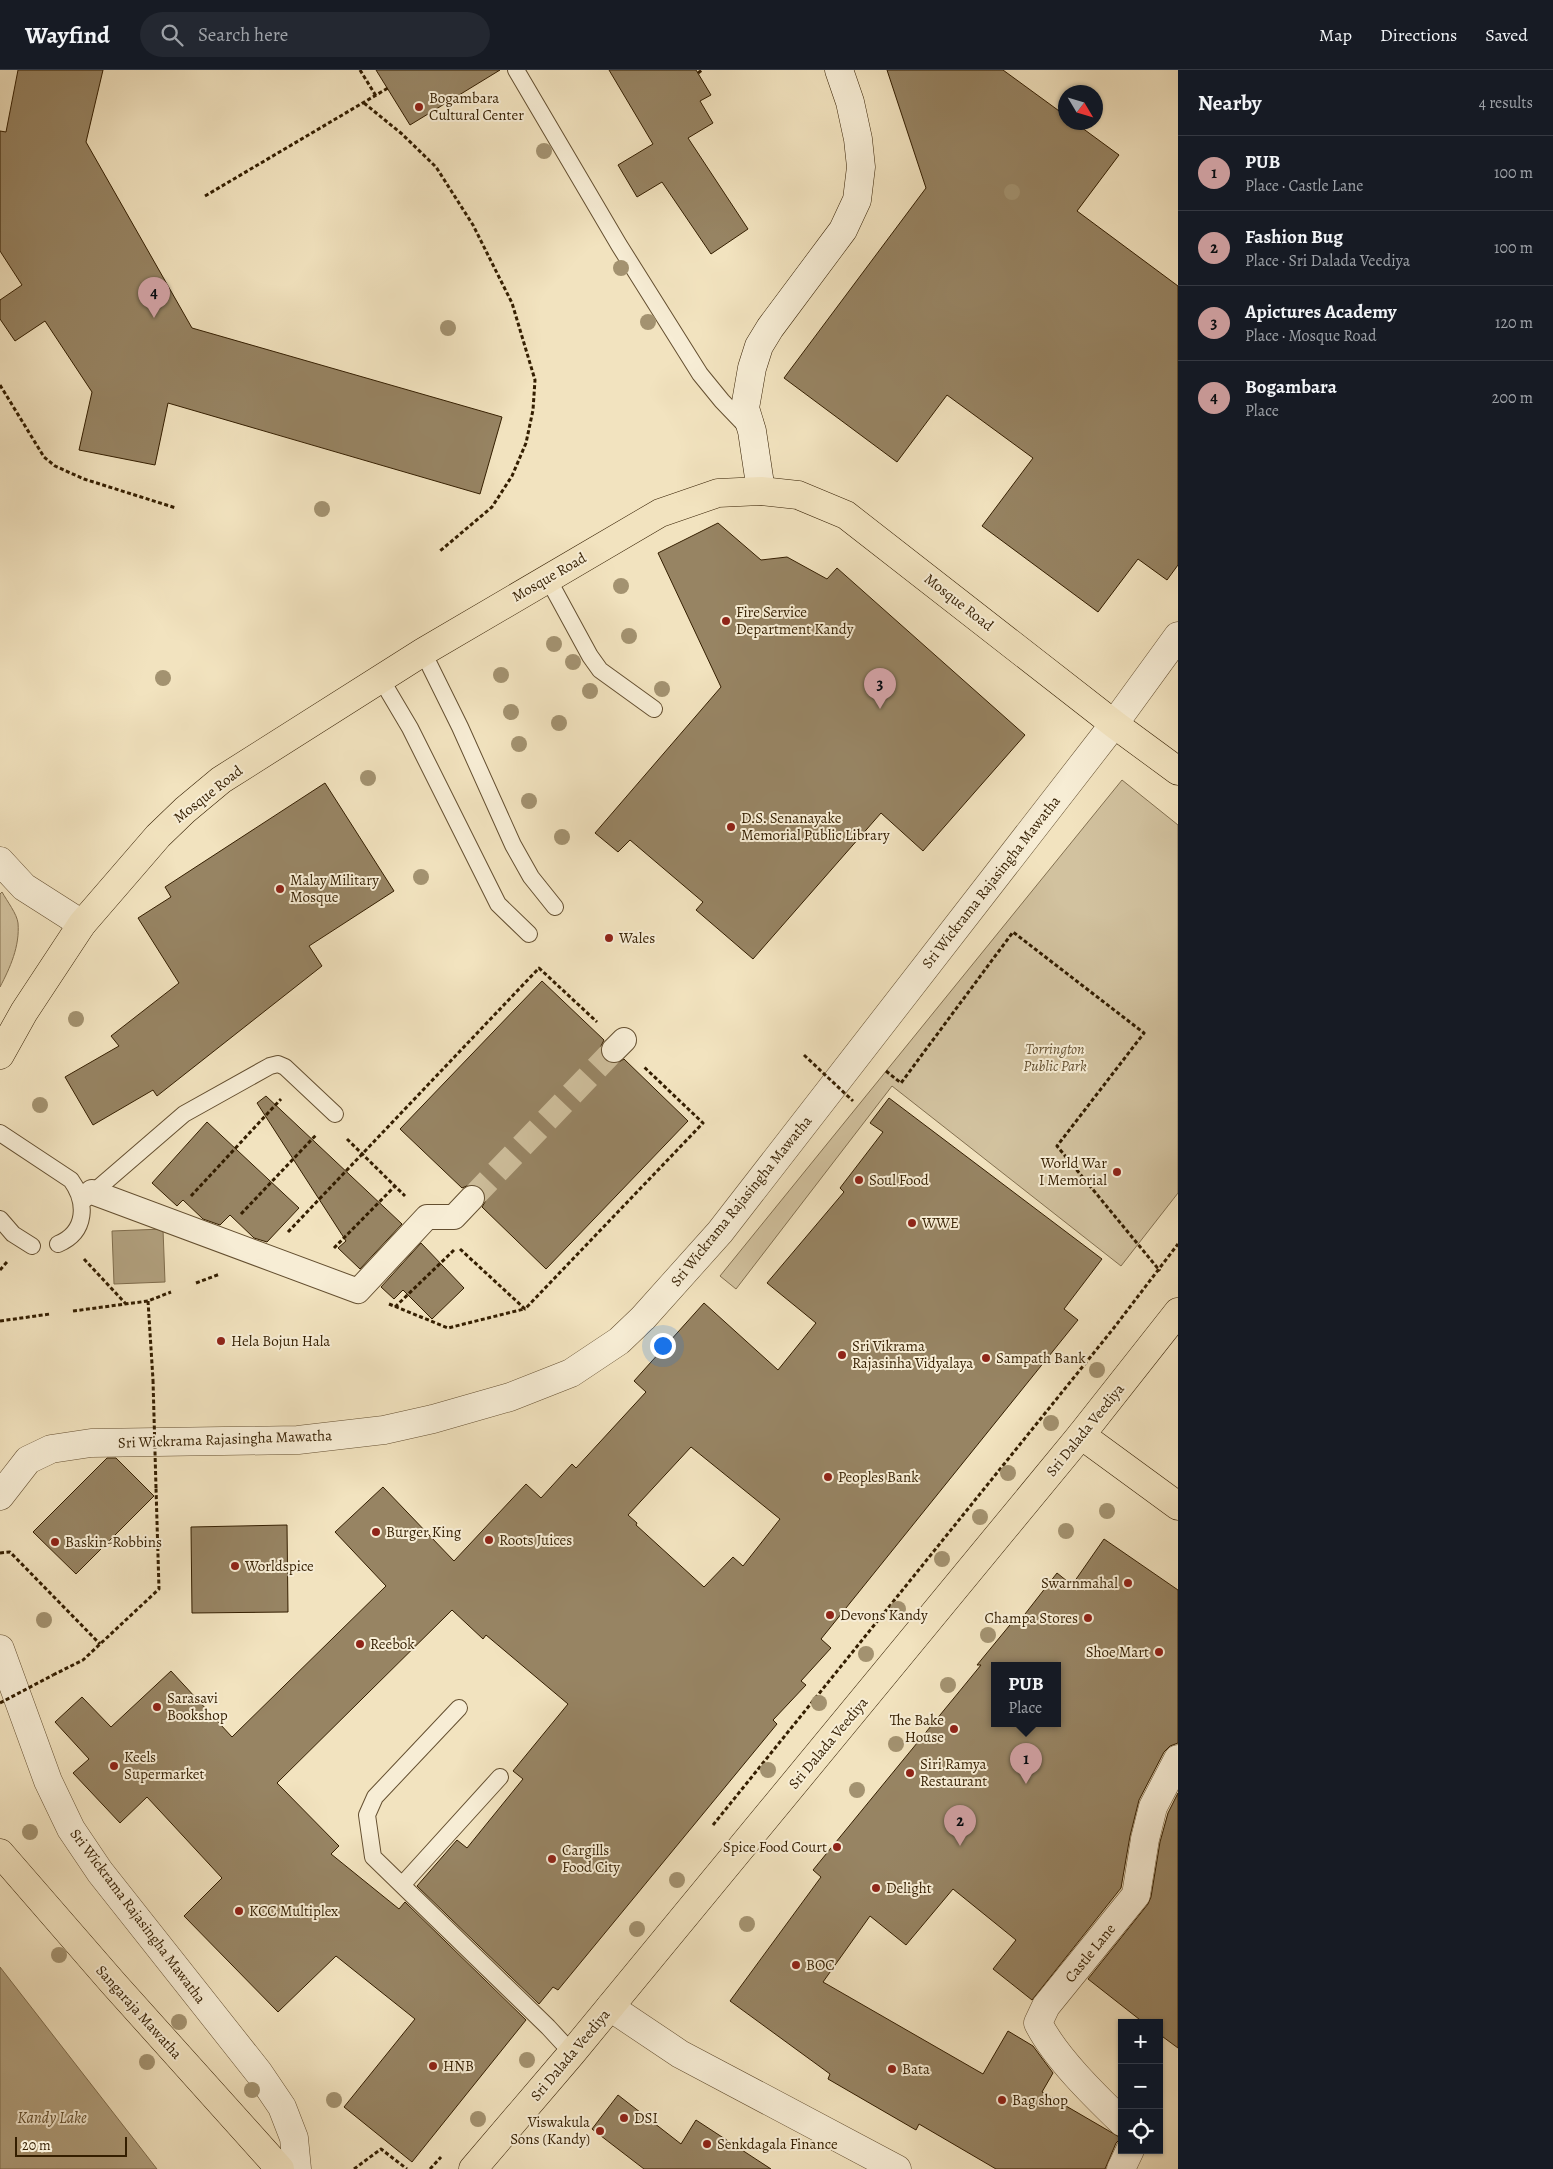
<!DOCTYPE html>
<html lang="en">
<head>
<meta charset="utf-8">
<style>
	body { margin:0; font-family:Alegreya,serif; background:#242831; color:#f1f3f6 }
	.controls { position:absolute; right:15px; bottom:15px; display:grid; overflow:hidden; border-radius:0px; box-shadow:0 1px 4px #0004 }
	.controls button { width:45px; height:45px; display:grid; place-items:center; padding:0; border:0; border-bottom:1px solid #363941; background:#171b24; color:#f1f3f6; font:25px sans-serif }
	.compass { position:absolute; left:1058px; top:15px; width:45px; height:45px; border-radius:50%; background:#171b24; box-shadow:0 1px 4px #0004; rotate:128deg }
	.scale { position:absolute; left:15px; bottom:12px; width:112px; box-sizing:border-box; padding-left:5px; border:2px solid #341e00; border-top:0; font-size:14px; line-height:18px; white-space:nowrap; color:#341e00; -webkit-text-stroke:4px #f7edd5; paint-order:stroke }
	.you { position:absolute; left:662px; top:1275px; width:18px; height:18px; margin:-12px; border:4px solid #fff; border-radius:50%; background:#1a73e8; box-shadow:0 0 0 8px #1a73e833 }
	.badge { display:grid; place-items:center; width:32px; height:32px; border-radius:50%; background:#c59692; color:#111; font-size:16px; font-weight:700 }
	.pin { position:absolute; translate:-50% -41px; filter:drop-shadow(0 1px 2px #0008) }
	.pin::after { content:''; position:absolute; top:26px; width:18px; height:15px; background:inherit; clip-path:polygon(0 0,100% 0,50% 100%) }
	.popup { position:absolute; left:991px; top:1592px; width:70px; height:65px; box-sizing:border-box; display:grid; place-content:center; border-radius:0px; background:#171b24; filter:drop-shadow(0 1px 4px #0005); font-size:16px; white-space:nowrap; color:#9ea1a6 }
	.popup b { font-size:19px; color:#f1f3f6 }
	.popup::after { content:''; position:absolute; left:50%; top:100%; margin-left:-10px; border:10px solid transparent; border-top-color:#171b24 }
	.list { margin:0; padding:0; list-style:none }
	h2 { display:flex; justify-content:space-between; align-items:center; height:65px; margin:0; padding:0 20px; font-size:21px }
	h2 small { font-size:16px; font-weight:400; color:#9ea1a6 }
	.list li { display:grid; grid-template-columns:32px 1fr auto; gap:15px; align-items:center; box-sizing:border-box; height:75px; padding:0 20px; border-top:1px solid #363941 }
	.list b { display:block; font-size:19px; white-space:nowrap }
	.list p { margin:0; font-size:16px; white-space:nowrap; color:#9ea1a6 }
	.list em { font-size:16px; font-style:normal; color:#9ea1a6 }
	.icon { flex:none; width:28px; height:28px; fill:none; stroke:currentColor; stroke-width:2; stroke-linecap:round; stroke-linejoin:round }
	.map { position:relative; flex:none; width:1178px; height:2099px; overflow:hidden }
	header { display:flex; align-items:center; gap:30px; box-sizing:border-box; height:70px; padding:0 25px; background:#171b24; border-bottom:1px solid #363941 }
	header strong { font-size:24px }
	nav { display:flex; gap:28px; margin-inline-start:auto; font-size:18px }
	.search { width:350px; height:45px; background:#242831; display:flex; align-items:center; gap:12px; box-sizing:border-box; padding:0 18px; border-radius:28px; color:#9ea1a6; font-size:19px }
	main { display:flex }
	aside { flex:1; background:#171b24 }
	.map>svg:first-child { display:block }
	.green { fill:#d2c29f; stroke:#837050 }
	.water { fill:#b1a07e; stroke:#7f6c4c }
	.building { fill:#978463; stroke:#341e00; fill-rule:evenodd }
	.lines { fill:none; stroke-linecap:round; stroke-linejoin:round }
	.pedestrian-tunnel { stroke:#ccbc99; stroke-width:24; stroke-dasharray:24 12; stroke-linecap:butt }
	.service-casing { stroke:#644f30; stroke-width:18 }
	.pedestrian-casing { stroke:#644f30; stroke-width:26 }
	.minor-casing { stroke:#644f30; stroke-width:29 }
	.tertiary-casing { stroke:#644f30; stroke-width:29 }
	.secondary-casing { stroke:#341e00; stroke-width:29 }
	.primary-casing { stroke:#341e00; stroke-width:29 }
	.trunk-casing { stroke:#341e00; stroke-width:29 }
	.path { stroke:#341e00; stroke-width:3; stroke-dasharray:4 2.5; stroke-linecap:butt }
	.service { stroke:#f7edd5; stroke-width:16 }
	.pedestrian { stroke:#f7edd5; stroke-width:24 }
	.minor { stroke:#f7edd5; stroke-width:28 }
	.tertiary { stroke:#f7edd5; stroke-width:28 }
	.secondary { stroke:#f7edd5; stroke-width:28 }
	.primary { stroke:#f2e3bf; stroke-width:28 }
	.trunk { stroke:#f2e3bf; stroke-width:28 }
	.path-bridge { stroke:#341e00; stroke-width:3; stroke-dasharray:4 2.5; stroke-linecap:butt }
	.tree { fill:#a39270 }
	.poi-dot { fill:#8f2418; stroke:#f7edd5; stroke-width:2 }
	.labels { text-anchor:middle; stroke-width:4; stroke-linejoin:round; paint-order:stroke }
	.poi-label { font-size:15px; fill:#341e00; stroke:#f7edd5; text-anchor:start }
	.street-label { font-size:15px; fill:#341e00; stroke:#f7edd5 }
	.park-label { font-size:15px; font-style:italic; fill:#634f30; stroke:#f7edd5 }
	.water-label { font-size:16px; font-style:italic; fill:#604c2c; stroke:#f7edd5 }
</style>
</head>
<body>
<header>
<strong>Wayfind</strong>
<div class="search"><svg class="icon" aria-label="search" viewBox="0 0 24 24"><circle cx="10" cy="10" r="6"/><path d="M15 15l6 6"/></svg>Search here</div>
<nav><a>Map</a><a>Directions</a><a>Saved</a></nav>
</header>
<main>
<div class="map">
<svg width="1178" height="2099" viewBox="0 0 1178 2099">
	<rect width="100%" height="100%" fill="#f2e3bf"/>
	<filter id="stains"><feTurbulence type="fractalNoise" baseFrequency=".004" numOctaves="4"/><feColorMatrix values="0 0 0 0 .2 0 0 0 0 .09 0 0 0 0 .02 0 0 0 .5 -.17"/></filter>
	<radialGradient id="worn" r=".72"><stop offset=".6" stop-color="#630" stop-opacity="0"/><stop offset="1" stop-color="#630" stop-opacity=".3"/></radialGradient>
	<path class="green" d="M1122 710 1178 755V1123L1121 1196 892 1016 736 1219 720 1206Z
		M2 822C7 831 17 844 18 853 20 876 10 898 0 917V824Z"/>
	<path class="water" d="M163 1159 165 1212 114 1214 112 1161Z
		M0 1897 157 2099H0Z"/>
	<path class="building" d="M18 0H103L86 72 192 258 502 347 480 424 168 333 155 395 79 380 92 322 45 251 15 271 0 249V230L22 215 0 181V61L6 62Z
		M376 0H500L410 55Z
		M609 0H696L711 25 700 31 713 53 688 68 748 159 711 184 662 112 637 127 618 95 653 74Z
		M887 0H1003L1066 46V52H1074L1119 85 1077 141 1178 216V495L1167 510 1138 489 1098 542 982 456 1033 388 947 325 897 392 784 308 926 118Z
		M718 453 761 490 787 487 827 509 837 498 1025 665 923 781 881 743 753 889 696 840 703 832 630 770 618 782 595 763 721 617 658 483Z
		M325 713 394 821 309 876 322 896 157 1026 153 1020 93 1055 65 1007 119 976 111 966 179 913 138 848 171 827 165 817Z
		M542 911 604 970 601 976V983L605 990 610 993H617L624 989 688 1051 546 1199 482 1137 485 1132V1125L481 1118 475 1115H469L462 1118 400 1059Z
		M266 1026 402 1154 360 1199 338 1178 346 1171 257 1033Z
		M889 1028 1102 1189 1064 1239 1078 1250 821 1569 831 1578 801 1611 806 1615 773 1650 777 1654 558 1920 553 1917 539 1934 417 1816 457 1770 467 1778 523 1709 513 1701 568 1634 486 1565 483 1569 452 1540 277 1713 339 1776 331 1784 399 1839 405 1832 526 1950 412 2092 344 2037 415 1949 336 1886 278 1942 184 1846 222 1808 147 1727 120 1753 73 1703 89 1689 55 1652 82 1627 111 1657 171 1601 232 1667 386 1516 335 1462 383 1417 454 1491 526 1414 541 1428 572 1394 576 1398 646 1322 634 1311 704 1233 778 1300 816 1253 767 1213 844 1122 840 1118 883 1062 870 1053ZM691 1377 780 1449 743 1496 733 1487 704 1517 636 1455 637 1453 628 1445Z
		M207 1052 299 1138 267 1172 254 1168 230 1145 220 1155 203 1149 183 1130 177 1136 152 1113Z
		M421 1173 464 1218 432 1249 403 1220 394 1229 381 1217Z
		M107 1388H116L154 1426 76 1504 33 1462Z
		M287 1455 288 1542 192 1543 191 1457Z
		M1104 1469 1178 1520V1673L1170 1676 1164 1682 1139 1730 1130 1766 1121 1818 1032 1930 993 1899 1016 1870 953 1819 906 1875 870 1846 823 1912 983 2004 1008 1961 1033 1976 1053 2003 1042 2022 1121 2068 1116 2073 1105 2099H996L919 2054 916 2060 828 2009 830 2004 730 1931 821 1807 813 1800 981 1595H977L1014 1550 1018 1553 1057 1503 1072 1515ZM995 1595H1057V1653H995Z
		M1178 1723V1978L1159 1964V1953H1144L1088 1909 1148 1834 1151 1827 1160 1772 1168 1743Z
		M618 2025 681 2074 696 2050 771 2099H644L592 2059Z"/>
	<g class="lines">
		<path class="pedestrian-tunnel" d="M472 1128 614 980"/>
		<g class="service-casing">
			<path id="service" d="M516 0 619 175 700 304 722 331 746 356
				M547 507 590 586 600 600 654 639
				M423 582 460 657 513 775 531 807 555 837
				M381 609 410 658 498 834 529 864
				M0 1063 71 1110C87 1132 87 1162 58 1174
				M82 1132 184 1044 270 996 278 994 285 997 335 1044
				M0 1149 13 1164 32 1176
				M459 1638 375 1727 367 1745 373 1787 548 1957 572 1983
				M402 1815 500 1707"/>
		</g>
		<g class="pedestrian-casing">
			<path id="pedestrian" d="M614 980 624 970
				M92 1122 358 1221 427 1147H454L472 1128"/>
		</g>
		<g class="minor-casing">
			<path id="minor" d="M0 791 24 817 82 854
				M1122 2052C1094 2025 1055 1987 1038 1953L1046 1936 1136 1825 1145 1769 1153 1737 1178 1689
				M1121 2099 1130 2080"/>
		</g>
		<g class="tertiary-casing">
			<path id="tertiary" d="M0 1426 28 1390 51 1379 91 1373 298 1370 384 1360 433 1349 510 1327 571 1303 619 1271 643 1248 720 1162 1114 654 1178 566
				M0 1579 48 1711 71 1759 100 1802 259 2003 282 2037 294 2068 297 2099
				M610 1937 680 1984 897 2099"/>
		</g>
		<g class="secondary-casing">
			<path id="secondary" d="M761 421 752 361 745 338 752 298 759 276 770 258 843 160 857 130 861 97 858 69 850 32 839 0"/>
		</g>
		<g class="primary-casing">
			<path id="primary" d="M0 985 24 942 82 854 158 766 185 740 221 710 423 582 660 443 718 423 761 421 798 425 846 445 1114 654 1178 701
				M1081 1365 1178 1436
				M0 1783 113 1913 280 2099"/>
		</g>
		<g class="trunk-casing">
			<path id="trunk" d="M473 2099 572 1983 1081 1365 1178 1242"/>
		</g>
		<path class="path" d="M360 0 376 26
			M698 3 702 0
			M364 33 402 64 436 97 473 155 512 233 535 310 533 340 526 373 512 406 492 437 440 481
			M205 126 388 18
			M0 315 44 387 55 396 84 409 176 438
			M886 1001 901 1013 1013 862 1144 963 1057 1076 1160 1201
			M347 1069 405 1126
			M191 1126 281 1029
			M241 1144 316 1065
			M288 1162 539 898 597 952
			M334 1178 395 1116
			M460 1179 525 1239 703 1053 643 996
			M84 1189 126 1234
			M0 1200 7 1192
			M196 1213 220 1204
			M148 1231 153 1310
			M389 1234 448 1258 524 1239
			M395 1237 454 1180
			M73 1241 148 1231 171 1222
			M0 1251 50 1244
			M0 1483 10 1482 100 1574
			M53 1605 83 1590 159 1519 156 1418
			M713 1755 1113 1259 1178 1174
			M354 2099 381 2079 407 2099
			M430 2099 441 2087"/>
		<use href="#service" class="service"/>
		<use href="#pedestrian" class="pedestrian"/>
		<use href="#minor" class="minor"/>
		<use href="#tertiary" class="tertiary"/>
		<use href="#secondary" class="secondary"/>
		<use href="#primary" class="primary"/>
		<use href="#trunk" class="trunk"/>
		<path class="path-bridge" d="M804 985 853 1031
			M153 1310 156 1418
			M0 1633 53 1605"/>
	</g>
	<g class="tree">
		<circle cx="544" cy="81" r="8"/>
		<circle cx="1012" cy="122" r="8"/>
		<circle cx="621" cy="198" r="8"/>
		<circle cx="648" cy="252" r="8"/>
		<circle cx="448" cy="258" r="8"/>
		<circle cx="322" cy="439" r="8"/>
		<circle cx="621" cy="516" r="8"/>
		<circle cx="629" cy="566" r="8"/>
		<circle cx="554" cy="574" r="8"/>
		<circle cx="573" cy="592" r="8"/>
		<circle cx="501" cy="605" r="8"/>
		<circle cx="163" cy="608" r="8"/>
		<circle cx="662" cy="619" r="8"/>
		<circle cx="590" cy="621" r="8"/>
		<circle cx="511" cy="642" r="8"/>
		<circle cx="559" cy="653" r="8"/>
		<circle cx="519" cy="674" r="8"/>
		<circle cx="368" cy="708" r="8"/>
		<circle cx="529" cy="731" r="8"/>
		<circle cx="562" cy="767" r="8"/>
		<circle cx="421" cy="807" r="8"/>
		<circle cx="76" cy="949" r="8"/>
		<circle cx="40" cy="1035" r="8"/>
		<circle cx="1097" cy="1300" r="8"/>
		<circle cx="1051" cy="1353" r="8"/>
		<circle cx="1008" cy="1403" r="8"/>
		<circle cx="1107" cy="1441" r="8"/>
		<circle cx="980" cy="1447" r="8"/>
		<circle cx="1066" cy="1461" r="8"/>
		<circle cx="942" cy="1489" r="8"/>
		<circle cx="898" cy="1539" r="8"/>
		<circle cx="44" cy="1550" r="8"/>
		<circle cx="988" cy="1565" r="8"/>
		<circle cx="866" cy="1584" r="8"/>
		<circle cx="948" cy="1615" r="8"/>
		<circle cx="819" cy="1633" r="8"/>
		<circle cx="896" cy="1674" r="8"/>
		<circle cx="768" cy="1700" r="8"/>
		<circle cx="857" cy="1720" r="8"/>
		<circle cx="30" cy="1762" r="8"/>
		<circle cx="677" cy="1810" r="8"/>
		<circle cx="747" cy="1854" r="8"/>
		<circle cx="637" cy="1859" r="8"/>
		<circle cx="59" cy="1885" r="8"/>
		<circle cx="179" cy="1952" r="8"/>
		<circle cx="527" cy="1990" r="8"/>
		<circle cx="147" cy="1992" r="8"/>
		<circle cx="252" cy="2020" r="8"/>
		<circle cx="334" cy="2030" r="8"/>
		<circle cx="478" cy="2049" r="8"/>
	</g>
	<g class="poi-dot">
		<circle cx="419" cy="37" r="5"/>
		<circle cx="726" cy="551" r="5"/>
		<circle cx="731" cy="757" r="5"/>
		<circle cx="280" cy="819" r="5"/>
		<circle cx="609" cy="868" r="5"/>
		<circle cx="1117" cy="1102" r="5"/>
		<circle cx="859" cy="1110" r="5"/>
		<circle cx="912" cy="1153" r="5"/>
		<circle cx="221" cy="1271" r="5"/>
		<circle cx="842" cy="1285" r="5"/>
		<circle cx="986" cy="1288" r="5"/>
		<circle cx="828" cy="1407" r="5"/>
		<circle cx="376" cy="1462" r="5"/>
		<circle cx="489" cy="1470" r="5"/>
		<circle cx="55" cy="1472" r="5"/>
		<circle cx="235" cy="1496" r="5"/>
		<circle cx="1128" cy="1513" r="5"/>
		<circle cx="830" cy="1545" r="5"/>
		<circle cx="1088" cy="1548" r="5"/>
		<circle cx="360" cy="1574" r="5"/>
		<circle cx="1159" cy="1582" r="5"/>
		<circle cx="157" cy="1637" r="5"/>
		<circle cx="954" cy="1659" r="5"/>
		<circle cx="114" cy="1696" r="5"/>
		<circle cx="910" cy="1703" r="5"/>
		<circle cx="837" cy="1777" r="5"/>
		<circle cx="552" cy="1789" r="5"/>
		<circle cx="876" cy="1818" r="5"/>
		<circle cx="239" cy="1841" r="5"/>
		<circle cx="796" cy="1895" r="5"/>
		<circle cx="433" cy="1996" r="5"/>
		<circle cx="892" cy="1999" r="5"/>
		<circle cx="1002" cy="2030" r="5"/>
		<circle cx="624" cy="2048" r="5"/>
		<circle cx="600" cy="2061" r="5"/>
		<circle cx="707" cy="2074" r="5"/>
	</g>
	<g class="labels">
		<g class="poi-label">
			<text x="429" y="33">Bogambara<tspan x="429" dy="17">Cultural Center</tspan></text>
			<text x="736" y="547">Fire Service<tspan x="736" dy="17">Department Kandy</tspan></text>
			<text x="741" y="753">D.S. Senanayake<tspan x="741" dy="17">Memorial Public Library</tspan></text>
			<text x="290" y="815">Malay Military<tspan x="290" dy="17">Mosque</tspan></text>
			<text x="619" y="873">Wales</text>
			<text x="1107" y="1098" text-anchor="end">World War<tspan x="1107" dy="17">I Memorial</tspan></text>
			<text x="869" y="1115">Soul Food</text>
			<text x="922" y="1158">WWE</text>
			<text x="231" y="1276">Hela Bojun Hala</text>
			<text x="852" y="1281">Sri Vikrama<tspan x="852" dy="17">Rajasinha Vidyalaya</tspan></text>
			<text x="996" y="1293">Sampath Bank</text>
			<text x="838" y="1412">Peoples Bank</text>
			<text x="386" y="1467">Burger King</text>
			<text x="499" y="1475">Roots Juices</text>
			<text x="65" y="1477">Baskin-Robbins</text>
			<text x="245" y="1501">Worldspice</text>
			<text x="1118" y="1518" text-anchor="end">Swarnmahal</text>
			<text x="840" y="1550">Devons Kandy</text>
			<text x="1078" y="1553" text-anchor="end">Champa Stores</text>
			<text x="370" y="1579">Reebok</text>
			<text x="1149" y="1587" text-anchor="end">Shoe Mart</text>
			<text x="167" y="1633">Sarasavi<tspan x="167" dy="17">Bookshop</tspan></text>
			<text x="944" y="1655" text-anchor="end">The Bake<tspan x="944" dy="17">House</tspan></text>
			<text x="124" y="1692">Keels<tspan x="124" dy="17">Supermarket</tspan></text>
			<text x="920" y="1699">Siri Ramya<tspan x="920" dy="17">Restaurant</tspan></text>
			<text x="827" y="1782" text-anchor="end">Spice Food Court</text>
			<text x="562" y="1785">Cargills<tspan x="562" dy="17">Food City</tspan></text>
			<text x="886" y="1823">Delight</text>
			<text x="249" y="1846">KCC Multiplex</text>
			<text x="806" y="1900">BOC</text>
			<text x="443" y="2001">HNB</text>
			<text x="902" y="2004">Bata</text>
			<text x="1012" y="2035">Bag shop</text>
			<text x="634" y="2053">DSI</text>
			<text x="590" y="2057" text-anchor="end">Viswakula<tspan x="590" dy="17">Sons (Kandy)</tspan></text>
			<text x="717" y="2079">Senkdagala Finance</text>
		</g>
		<g class="street-label">
			<text transform="translate(549 507) rotate(-30)" y="5">Mosque Road</text>
			<text transform="translate(959 532) rotate(38)" y="5">Mosque Road</text>
			<text transform="translate(208 724) rotate(-38)" y="5">Mosque Road</text>
			<text transform="translate(991 812) rotate(-52)" y="5">Sri Wickrama Rajasingha Mawatha</text>
			<text transform="translate(741 1131) rotate(-51)" y="5">Sri Wickrama Rajasingha Mawatha</text>
			<text transform="translate(1085 1360) rotate(-51)" y="5">Sri Dalada Veediya</text>
			<text transform="translate(225 1369) rotate(-2)" y="5">Sri Wickrama Rajasingha Mawatha</text>
			<text transform="translate(828 1673) rotate(-50)" y="5">Sri Dalada Veediya</text>
			<text transform="translate(138 1846) rotate(53)" y="5">Sri Wickrama Rajasingha Mawatha</text>
			<text transform="translate(1090 1883) rotate(-51)" y="5">Castle Lane</text>
			<text transform="translate(139 1942) rotate(48)" y="5">Sangaraja Mawatha</text>
			<text transform="translate(570 1985) rotate(-50)" y="5">Sri Dalada Veediya</text>
		</g>
		<g class="park-label">
			<text x="1055" y="984">Torrington<tspan x="1055" dy="17">Public Park</tspan></text>
		</g>
		<g class="water-label">
			<text x="52" y="2053">Kandy Lake</text>
		</g>
	</g>
	<rect width="100%" height="100%" filter="url(#stains)"/>
	<rect width="100%" height="100%" fill="url(#worn)"/>
</svg>
<div class="controls">
<button>+</button>
<button>−</button>
<button><svg class="icon" aria-label="locate" viewBox="0 0 24 24"><circle cx="12" cy="12" r="6"/><path d="M12 2v4M12 18v4M2 12h4M18 12h4"/></svg></button>
</div>
<svg class="compass" viewBox="-18 -18 36 36"><path d="M0-13l5 13h-10z" fill="#e53935"/><path d="M0 13l5-13h-10z" fill="#9ea1a6"/></svg>
<div class="scale">20 m</div>
<div class="you"></div>
<div class="pin badge" style="left:1026px;top:1714px">1</div>
<div class="popup"><b>PUB</b>Place</div>
<div class="pin badge" style="left:960px;top:1776px">2</div>
<div class="pin badge" style="left:880px;top:639px">3</div>
<div class="pin badge" style="left:154px;top:248px">4</div>
</div>
<aside>
<h2>Nearby<small>4 results</small></h2>
<ul class="list">
<li><span class="badge">1</span><div><b>PUB</b><p>Place · Castle Lane</p></div><em>100 m</em></li>
<li><span class="badge">2</span><div><b>Fashion Bug</b><p>Place · Sri Dalada Veediya</p></div><em>100 m</em></li>
<li><span class="badge">3</span><div><b>Apictures Academy</b><p>Place · Mosque Road</p></div><em>120 m</em></li>
<li><span class="badge">4</span><div><b>Bogambara</b><p>Place</p></div><em>200 m</em></li>
</ul>
</aside>
</main>
</body>
</html>
